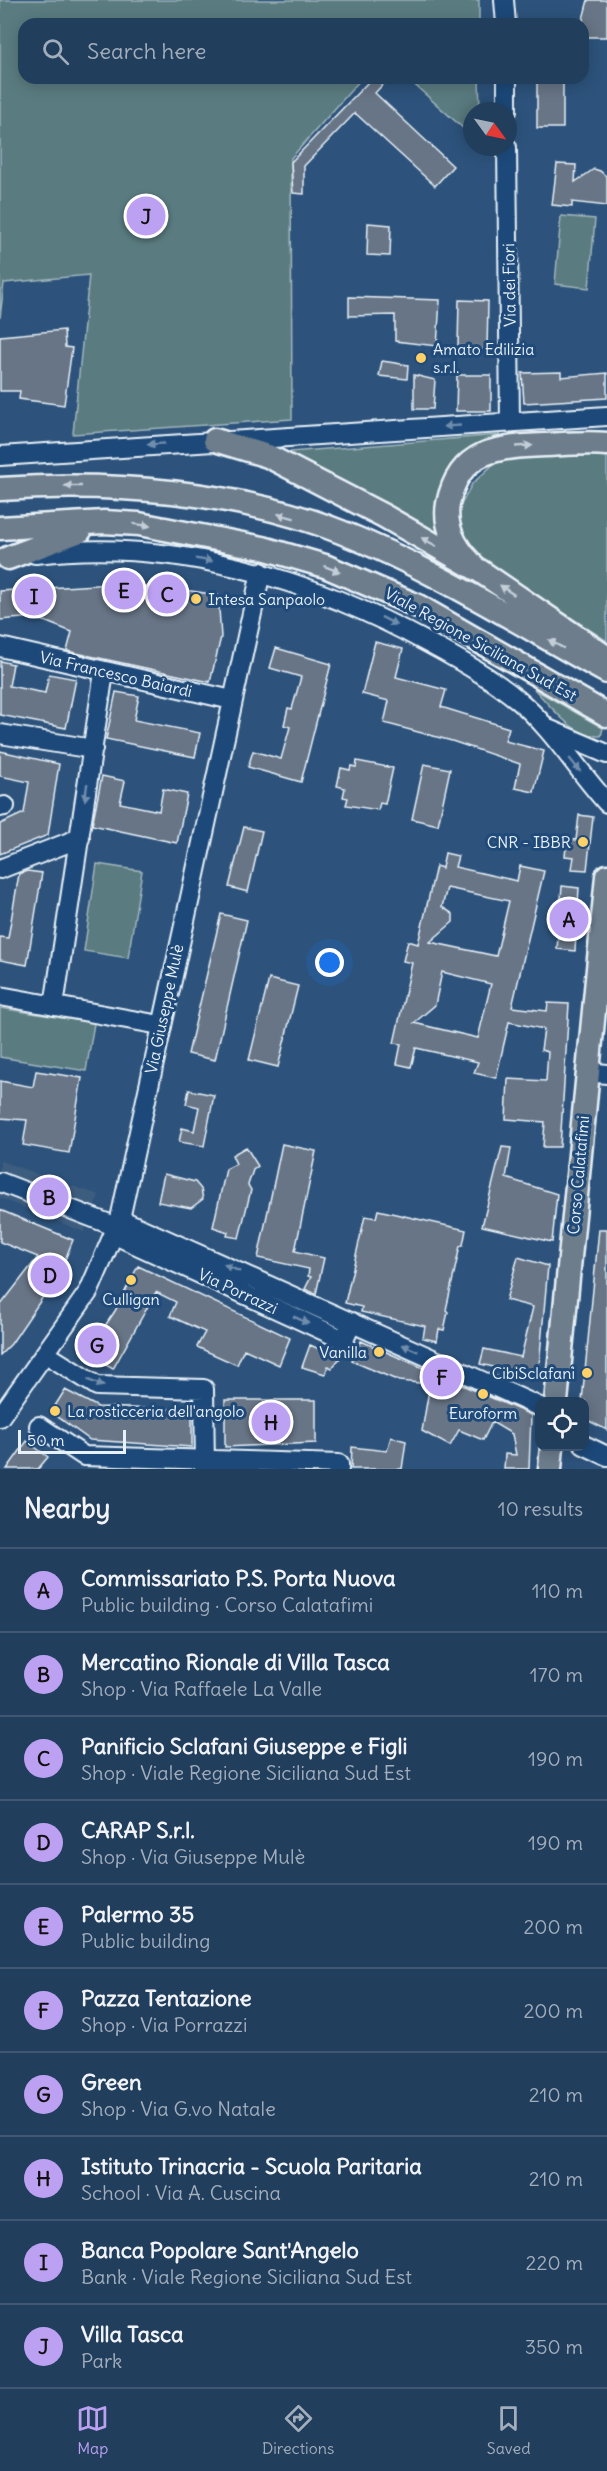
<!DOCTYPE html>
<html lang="en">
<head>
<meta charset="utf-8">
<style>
	body { margin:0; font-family:Delius,sans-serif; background:#2e4966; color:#f1f3f6 }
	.controls { position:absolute; right:18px; bottom:18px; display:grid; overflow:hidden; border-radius:12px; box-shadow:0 3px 15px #0003 }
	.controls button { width:54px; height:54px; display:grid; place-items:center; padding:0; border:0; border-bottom:2px solid #3f5772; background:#223e5d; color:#f1f3f6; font:30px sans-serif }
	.compass { position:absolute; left:463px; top:102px; width:54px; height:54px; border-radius:50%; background:#223e5d; box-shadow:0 3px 15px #0003; rotate:123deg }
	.scale { position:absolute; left:18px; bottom:15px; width:108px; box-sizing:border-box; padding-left:6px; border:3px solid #e8f1f8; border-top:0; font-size:16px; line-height:21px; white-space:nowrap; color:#e8f1f8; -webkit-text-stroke:4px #1f4a7a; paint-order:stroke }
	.you { position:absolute; left:330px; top:963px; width:21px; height:21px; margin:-15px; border:4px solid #fff; border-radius:50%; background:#1a73e8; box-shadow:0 0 0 9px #1a73e833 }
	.badge { display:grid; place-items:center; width:39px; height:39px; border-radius:50%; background:#bca0f2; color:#111; font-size:20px; font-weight:700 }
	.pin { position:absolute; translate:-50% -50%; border:3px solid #fff; box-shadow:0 2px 6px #0006 }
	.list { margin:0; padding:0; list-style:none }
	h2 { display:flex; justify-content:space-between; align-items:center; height:78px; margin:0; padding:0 24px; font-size:26px }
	h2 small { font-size:20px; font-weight:400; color:#a2aebc }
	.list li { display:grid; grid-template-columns:39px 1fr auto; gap:18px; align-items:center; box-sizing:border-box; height:84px; padding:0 24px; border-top:2px solid #3f5772 }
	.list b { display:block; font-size:22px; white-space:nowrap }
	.list p { margin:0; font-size:20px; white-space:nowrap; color:#a2aebc }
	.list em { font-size:20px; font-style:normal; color:#a2aebc }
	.icon { flex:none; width:33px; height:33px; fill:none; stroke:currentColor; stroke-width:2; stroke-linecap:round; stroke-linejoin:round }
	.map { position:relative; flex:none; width:607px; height:1469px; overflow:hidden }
	.search { position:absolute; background:#223e5d; box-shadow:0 3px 15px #0003; left:18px; right:18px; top:18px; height:66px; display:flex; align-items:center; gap:15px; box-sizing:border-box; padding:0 21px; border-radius:18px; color:#a2aebc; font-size:22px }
	.sheet { height:918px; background:#223e5d }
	nav { display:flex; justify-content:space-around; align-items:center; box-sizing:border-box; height:84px; border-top:2px solid #3f5772; background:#223e5d; font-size:16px; color:#a2aebc }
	nav a { display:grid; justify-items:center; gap:3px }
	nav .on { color:#bca0f2 }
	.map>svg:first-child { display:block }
	.built { fill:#3e5d7f }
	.green { fill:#5a7b80; stroke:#a1b6bc; stroke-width:1.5 }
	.building { fill:#677586; stroke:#e8f1f8; stroke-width:1.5; fill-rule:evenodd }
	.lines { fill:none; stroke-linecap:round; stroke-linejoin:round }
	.minor-casing { stroke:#e8f1f8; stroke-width:22 }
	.major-casing { stroke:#e8f1f8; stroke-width:27 }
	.minor { stroke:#1f4a7a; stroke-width:18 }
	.major { stroke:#6d7d8c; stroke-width:22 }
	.oneway { fill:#6f8dac }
	.oneway2 { fill:#c3ced8 }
	.poi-dot { fill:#ffd166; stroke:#1f4a7a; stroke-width:2 }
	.labels { text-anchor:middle; stroke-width:6; stroke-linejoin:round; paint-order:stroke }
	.street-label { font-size:16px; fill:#e8f1f8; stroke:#1f4a7a }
	.poi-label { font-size:16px; fill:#e8f1f8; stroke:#1f4a7a; text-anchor:start }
</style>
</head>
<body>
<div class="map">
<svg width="607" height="1469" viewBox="0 0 607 1469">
	<rect width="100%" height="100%" fill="#2d537c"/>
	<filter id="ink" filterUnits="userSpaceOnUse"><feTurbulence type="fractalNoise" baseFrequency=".0167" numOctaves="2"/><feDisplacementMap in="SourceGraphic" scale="12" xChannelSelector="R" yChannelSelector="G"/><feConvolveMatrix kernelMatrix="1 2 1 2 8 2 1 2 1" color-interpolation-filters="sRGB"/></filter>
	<g filter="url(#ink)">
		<path class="built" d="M0 1161 99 1195 84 1232 0 1198Z"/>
		<path class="green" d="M0 0H479V24H24V78H362L291 158 292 419 73 434 89 275 4 283 0 318Z
			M407 78H479L480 111H472V136Z
			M561 216 595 219 589 288 555 284Z
			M500 435 476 446 455 463 441 539 277 453Z
			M591 450 607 456V641L467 550 459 528 460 507 472 484 499 459Z
			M534 689 603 728 601 736C573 738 552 707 534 689Z
			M97 864 142 871 128 958 84 951Z
			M0 1008 94 1023 86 1071 0 1057Z"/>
		<path class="building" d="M588 0H607V37H583V19Z
			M372 78H389L375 93 453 166 435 186 355 113 304 166V194L293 193 291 162Z
			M537 78H563V128H537Z
			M557 164 576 165 575 182 594 169 600 171 607 177V206L572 202V207L552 205Z
			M368 223 391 225 390 256 367 255Z
			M349 297 440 300 437 346 395 341V315L349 316Z
			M459 300 488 301 487 350 458 346Z
			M64 330 65 347 72 348 64 405 19 399 20 391H0V336Z
			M382 361 408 365 407 379 379 376Z
			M561 372V377L607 373V398L524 403 522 373Z
			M414 375 435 380 433 409H414Z
			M457 375H491V411H456Z
			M112 584 177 589 218 595 221 637 210 682 67 651 72 632 34 617 0 620V591Z
			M375 642 403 649 396 677 446 690 441 707 509 728 505 741 544 751 534 792 515 788 520 764 452 741 384 723 389 701 362 694Z
			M276 648 331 664 301 782 248 767 253 751 281 759 290 727 284 725 288 708 292 709 301 677 270 668Z
			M0 661 13 664 9 686 45 693 49 674 76 679 66 728 0 715Z
			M116 692 139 696 134 720 200 733 195 757 106 739Z
			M0 751 59 764 48 835 0 854V824L24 813 29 782 0 776Z
			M357 761 393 768 385 804 380 803 378 810 346 805 348 798 343 797 345 788 337 786 341 768 350 770 351 766 356 767Z
			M424 764 450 769 438 825 412 819Z
			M102 776 125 781 120 803 159 811 163 789 187 794 177 843 92 825Z
			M579 815 593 817 587 870 572 869 574 857 565 856 567 839 576 840Z
			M244 827 262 831 248 892 229 887Z
			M445 853 458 856 455 867 517 881 520 866 544 871 512 1007 547 1011 548 1003 569 1004 560 1147H543L545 1122 506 1119 508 1079 546 1081 548 1052 541 1050 544 1029 509 1022 496 1078 474 1073 478 1062 416 1048 411 1067 397 1064 401 1044 394 1043 412 963 403 961 408 941 418 944 436 866 442 868ZM447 888 509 901 496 956 430 942 453 922V914L442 907ZM442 972 491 984 478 1038 414 1023 435 1005Z
			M27 871 42 873 27 965 0 960V937L8 938 19 874Z
			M562 886 579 888 575 951 557 949Z
			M221 914 247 920 215 1060 188 1054Z
			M269 979 298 986 278 1067 249 1060Z
			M36 1071 82 1078 69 1153 23 1145 27 1120 0 1118V1081L33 1087Z
			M189 1090 214 1095 204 1146 179 1142 182 1128 194 1131 199 1107 186 1104Z
			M282 1144 316 1151 295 1251 324 1258 316 1294 305 1289 311 1277 308 1276 309 1269 258 1258Z
			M246 1147 258 1166 253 1170 248 1185 251 1190 239 1238 227 1236 228 1232 213 1227 226 1169 236 1164 232 1155Z
			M502 1147 511 1148 506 1178 557 1194 552 1242 482 1226Z
			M164 1174 195 1182 201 1189 203 1199 191 1208 158 1202Z
			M0 1210 73 1240 60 1272 11 1344 0 1355V1306L38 1257 0 1242Z
			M378 1210 466 1230 463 1245 460 1246 446 1310 448 1312 444 1330 439 1329 437 1341 423 1338 425 1326 361 1312 362 1307 345 1303 365 1216 376 1218Z
			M599 1229H607V1430L585 1419V1401H582Z
			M518 1257 548 1266 538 1377 480 1364 484 1349 521 1357 533 1307 506 1300Z
			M138 1266 290 1338 279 1365 244 1349 237 1365 197 1347 205 1332 170 1316 176 1302 156 1292 113 1369 86 1354 115 1311Z
			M361 1341 531 1415 529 1469H504L505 1454 516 1455 512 1434 492 1422 483 1440 459 1430 450 1446 422 1431 430 1384 399 1381 352 1361Z
			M310 1345 340 1358 332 1368 328 1366 325 1374 302 1367Z
			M65 1390 98 1407 192 1410V1447L90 1440 51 1412Z
			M225 1400H316V1443L225 1447Z
			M391 1437 406 1441 402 1469H351L352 1447 387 1451Z
			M27 1441 48 1457 38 1469H7Z"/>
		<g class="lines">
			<g class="minor-casing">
				<path id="minor" d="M504 0 506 24
					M507 78V111
					M507 147 510 423
					M0 456 607 416
					M35 554C173 537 310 578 430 644 460 660 492 678 518 700 553 729 577 770 607 803
					M0 647 232 700
					M548 729 607 754
					M0 734 93 749
					M0 807 5 806
					M0 869 80 838
					M0 996 160 1025
					M54 1006 104 672
					M588 1072 607 1074
					M0 1182 117 1227
					M120 1219 540 1407
					M115 1235 344 1340 352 1322
					M46 1354 97 1386 204 1389 205 1469
					M0 1417 89 1291 120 1219 261 572
					M39 1426 84 1456 339 1464V1469
					M584 1445 607 1456"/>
			</g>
			<g class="major-casing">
				<path id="major" d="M215 440 268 456 384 516 480 571 603 655
					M0 489C109 481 238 491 341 532 434 569 520 624 607 672
					M0 528 104 522 139 524 263 548 325 566 418 606 607 715
					M8 558 80 531
					M470 562C455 547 444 526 448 504 459 448 499 447 547 445 567 444 587 442 607 444
					M556 1402 607 876
					M550 1469 552 1446"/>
			</g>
			<use href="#minor" class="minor"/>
			<use href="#major" class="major"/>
		</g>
		<defs><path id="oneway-solid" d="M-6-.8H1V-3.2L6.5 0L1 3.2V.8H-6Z" transform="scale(1.5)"/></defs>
		<g class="oneway">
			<use href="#oneway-solid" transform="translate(452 426) rotate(177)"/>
			<use href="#oneway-solid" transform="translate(156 444) rotate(176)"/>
			<use href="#oneway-solid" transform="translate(204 560) rotate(9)"/>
			<use href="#oneway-solid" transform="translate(389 621) rotate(27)"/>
			<use href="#oneway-solid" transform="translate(575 765) rotate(51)"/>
			<use href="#oneway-solid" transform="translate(86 792) rotate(98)"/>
			<use href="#oneway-solid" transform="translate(232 1268) rotate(-156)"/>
			<use href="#oneway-solid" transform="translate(301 1320) rotate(25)"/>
			<use href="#oneway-solid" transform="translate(410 1348) rotate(-156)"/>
			<use href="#oneway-solid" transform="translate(96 1383) rotate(21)"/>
		</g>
		<g class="oneway2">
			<use href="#oneway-solid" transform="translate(524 446) rotate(-3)"/>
			<use href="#oneway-solid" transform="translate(73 486) rotate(180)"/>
			<use href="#oneway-solid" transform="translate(286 516) rotate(-165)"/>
			<use href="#oneway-solid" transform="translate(142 525) rotate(7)"/>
			<use href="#oneway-solid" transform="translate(429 542) rotate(-150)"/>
			<use href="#oneway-solid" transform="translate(332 569) rotate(21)"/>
			<use href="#oneway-solid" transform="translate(507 590) rotate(-146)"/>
			<use href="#oneway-solid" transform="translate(556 644) rotate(-151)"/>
		</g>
	</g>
	<g class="poi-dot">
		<circle cx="421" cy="358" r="6"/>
		<circle cx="196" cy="599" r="6"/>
		<circle cx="583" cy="842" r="6"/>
		<circle cx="131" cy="1280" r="6"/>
		<circle cx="379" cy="1352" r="6"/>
		<circle cx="587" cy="1373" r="6"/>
		<circle cx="483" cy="1394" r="6"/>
		<circle cx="55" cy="1411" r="6"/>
	</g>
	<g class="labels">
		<g class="street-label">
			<text transform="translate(509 285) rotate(-91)" y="6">Via dei Fiori</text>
			<text transform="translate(481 644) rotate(29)" y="6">Viale Regione Siciliana Sud Est</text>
			<text transform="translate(116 674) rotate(13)" y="6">Via Francesco Baiardi</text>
			<text transform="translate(164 1009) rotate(-78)" y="6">Via Giuseppe Mulè</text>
			<text transform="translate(578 1175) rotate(-85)" y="6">Corso Calatafimi</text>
			<text transform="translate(238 1291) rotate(25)" y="6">Via Porrazzi</text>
		</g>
		<g class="poi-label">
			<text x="433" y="355">Amato Edilizia<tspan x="433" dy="18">s.r.l.</tspan></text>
			<text x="208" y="605">Intesa Sanpaolo</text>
			<text x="571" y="848" text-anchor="end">CNR - IBBR</text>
			<text x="131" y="1305" text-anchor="middle">Culligan</text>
			<text x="367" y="1358" text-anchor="end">Vanilla</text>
			<text x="575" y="1379" text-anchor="end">CibiSclafani</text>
			<text x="67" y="1417">La rosticceria dell'angolo</text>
			<text x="483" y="1419" text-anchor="middle">Euroform</text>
		</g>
	</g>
</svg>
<div class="controls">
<button><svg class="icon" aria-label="locate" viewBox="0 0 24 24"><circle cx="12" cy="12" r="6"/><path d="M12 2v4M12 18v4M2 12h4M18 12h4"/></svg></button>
</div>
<svg class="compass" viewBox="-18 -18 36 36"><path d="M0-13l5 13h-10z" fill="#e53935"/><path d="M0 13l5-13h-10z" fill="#a2aebc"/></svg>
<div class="scale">50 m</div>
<div class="you"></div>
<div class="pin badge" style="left:569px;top:919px">A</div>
<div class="pin badge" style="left:49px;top:1197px">B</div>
<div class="pin badge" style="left:167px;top:594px">C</div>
<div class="pin badge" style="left:50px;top:1275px">D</div>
<div class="pin badge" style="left:124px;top:590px">E</div>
<div class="pin badge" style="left:442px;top:1377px">F</div>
<div class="pin badge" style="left:97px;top:1345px">G</div>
<div class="pin badge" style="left:271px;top:1422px">H</div>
<div class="pin badge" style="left:34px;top:596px">I</div>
<div class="pin badge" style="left:146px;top:216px">J</div>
<div class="search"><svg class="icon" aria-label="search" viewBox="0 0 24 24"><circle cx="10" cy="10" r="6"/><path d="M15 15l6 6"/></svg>Search here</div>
</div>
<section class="sheet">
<h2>Nearby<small>10 results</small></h2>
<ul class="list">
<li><span class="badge">A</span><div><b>Commissariato P.S. Porta Nuova</b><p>Public building · Corso Calatafimi</p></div><em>110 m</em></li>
<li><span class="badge">B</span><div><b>Mercatino Rionale di Villa Tasca</b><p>Shop · Via Raffaele La Valle</p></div><em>170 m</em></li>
<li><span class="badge">C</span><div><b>Panificio Sclafani Giuseppe e Figli</b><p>Shop · Viale Regione Siciliana Sud Est</p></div><em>190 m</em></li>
<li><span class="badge">D</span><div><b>CARAP S.r.l.</b><p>Shop · Via Giuseppe Mulè</p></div><em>190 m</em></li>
<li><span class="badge">E</span><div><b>Palermo 35</b><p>Public building</p></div><em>200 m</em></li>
<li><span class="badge">F</span><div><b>Pazza Tentazione</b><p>Shop · Via Porrazzi</p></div><em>200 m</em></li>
<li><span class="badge">G</span><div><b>Green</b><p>Shop · Via G.vo Natale</p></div><em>210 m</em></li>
<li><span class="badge">H</span><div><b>Istituto Trinacria - Scuola Paritaria</b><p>School · Via A. Cuscina</p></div><em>210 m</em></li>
<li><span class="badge">I</span><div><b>Banca Popolare Sant'Angelo</b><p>Bank · Viale Regione Siciliana Sud Est</p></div><em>220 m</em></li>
<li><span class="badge">J</span><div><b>Villa Tasca</b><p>Park</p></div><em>350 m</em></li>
</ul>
</section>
<nav>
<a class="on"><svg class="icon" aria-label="map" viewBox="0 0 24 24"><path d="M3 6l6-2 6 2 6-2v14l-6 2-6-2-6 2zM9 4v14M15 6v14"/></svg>Map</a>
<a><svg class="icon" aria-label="directions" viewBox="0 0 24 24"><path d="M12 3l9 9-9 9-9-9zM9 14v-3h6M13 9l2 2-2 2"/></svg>Directions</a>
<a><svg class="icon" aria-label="saved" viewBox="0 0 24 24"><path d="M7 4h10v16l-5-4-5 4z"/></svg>Saved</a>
</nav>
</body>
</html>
